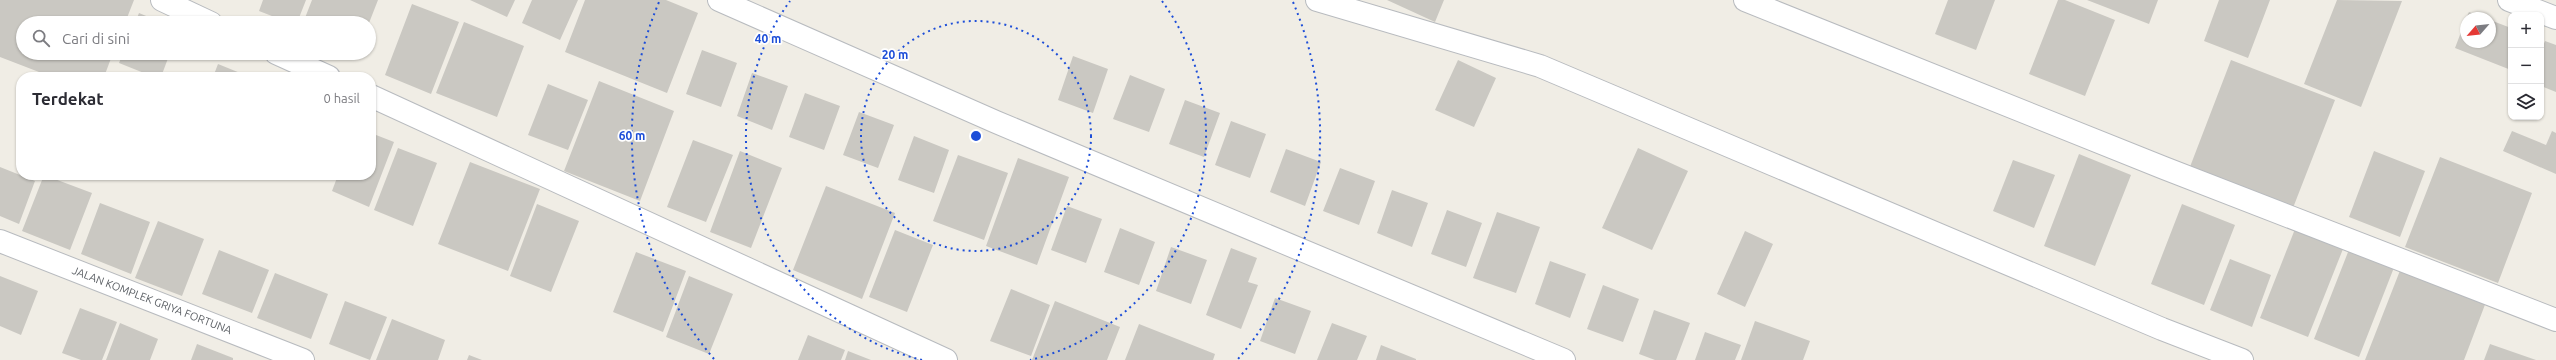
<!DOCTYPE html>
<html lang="id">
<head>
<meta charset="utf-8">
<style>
	body { margin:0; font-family:Ubuntu,sans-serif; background:#f2f2f3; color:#2b2b33 }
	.controls { position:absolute; right:12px; top:12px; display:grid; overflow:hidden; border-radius:8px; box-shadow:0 1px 3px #0004 }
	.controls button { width:36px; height:36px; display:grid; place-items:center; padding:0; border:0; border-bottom:1px solid #e1e1e2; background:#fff; color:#2b2b33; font:20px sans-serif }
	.compass { position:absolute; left:2460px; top:12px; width:36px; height:36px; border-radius:50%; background:#fff; box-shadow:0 1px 3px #0004; rotate:242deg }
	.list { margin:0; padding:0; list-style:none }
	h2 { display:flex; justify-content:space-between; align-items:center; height:52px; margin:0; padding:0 16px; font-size:17px }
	h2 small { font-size:13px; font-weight:400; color:#7c7c81 }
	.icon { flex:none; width:22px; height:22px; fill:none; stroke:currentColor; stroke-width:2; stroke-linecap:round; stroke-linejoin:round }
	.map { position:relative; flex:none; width:2556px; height:360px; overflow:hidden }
	.search { position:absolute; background:#fff; box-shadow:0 1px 3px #0004; left:16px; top:16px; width:360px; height:44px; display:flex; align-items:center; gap:10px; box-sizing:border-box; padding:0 14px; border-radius:22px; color:#7c7c81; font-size:15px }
	.panel { position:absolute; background:#fff; box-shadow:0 1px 3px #0004; left:16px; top:72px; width:360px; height:108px; border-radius:16px }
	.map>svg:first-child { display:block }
	.building { fill:#cac8c2 }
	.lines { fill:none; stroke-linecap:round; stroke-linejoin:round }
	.minor-casing { stroke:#b8bbbf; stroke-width:24 }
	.minor { stroke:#fff; stroke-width:22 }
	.ring { fill:none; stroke:#1d4ed8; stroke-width:2; stroke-dasharray:2 4 }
	.labels { text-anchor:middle; stroke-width:3.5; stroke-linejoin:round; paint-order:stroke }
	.street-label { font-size:11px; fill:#5d6166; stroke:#fff }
	.centre { fill:#1d4ed8; stroke:#fff; stroke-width:2 }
	.ring-label { font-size:12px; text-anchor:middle; font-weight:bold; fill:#1d4ed8; stroke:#fff; stroke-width:3.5; stroke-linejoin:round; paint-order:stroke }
</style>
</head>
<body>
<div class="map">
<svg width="2556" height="360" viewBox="0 0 2556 360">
	<rect width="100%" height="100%" fill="#f0ede5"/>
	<path class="building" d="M0 0H134L125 23H23V53H113L104 77H52L0 57Z
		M263 0H306L297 23H290L259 11Z
		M312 0H378L369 23H303Z
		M470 0H515L507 17Z
		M532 0H578L560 40 522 23Z
		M585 0H666L698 13 667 93 565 52Z
		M1387 0H1444L1435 22Z
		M1948 0H1995L1976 50 1935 34Z
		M2058 0H2065L2115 20 2085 96 2029 74Z
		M2087 0H2158L2149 24Z
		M2219 0H2270L2248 58 2204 41Z
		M2337 0 2402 1 2361 107 2304 84Z
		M412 4 459 22 431 94 385 75Z
		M2469 12 2484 18H2466Z
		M139 13 163 23H135Z
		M2466 19V42H2490V20L2511 28V70L2455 48Z
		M464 22 524 46 497 117 436 93Z
		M2545 41 2556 45V92L2541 86V51Z
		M702 50 737 63 721 107 686 94Z
		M123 53H170L161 77H154L119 63Z
		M1073 56 1108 69 1093 113 1058 100Z
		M1458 60 1496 78 1474 127 1435 110Z
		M2231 60 2335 100 2291 213 2188 172Z
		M218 64 250 77H213Z
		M752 73 788 86 772 130 737 116Z
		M1130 75 1165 89 1149 132 1113 119Z
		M599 81 674 111 640 201 564 171Z
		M548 84 588 100 568 150 528 135Z
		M805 93 840 106 824 150 789 137Z
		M1185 100 1220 113 1204 157 1169 144Z
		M859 112 894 125 878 168 843 155Z
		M1231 121 1266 134 1250 178 1215 165Z
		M2512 131 2546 145 2552 131 2556 133V174L2503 151Z
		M371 133 394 142 369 207 332 191 338 175H371Z
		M914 136 949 150 934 193 898 180Z
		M693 140 733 155 706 222 667 207Z
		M398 148 437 163 413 226 374 210Z
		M1638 148 1688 171 1652 250 1602 228Z
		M1286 149 1321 162 1305 206 1270 192Z
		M740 151 782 168 751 248 710 232Z
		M2374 151 2425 171 2400 237 2349 217Z
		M2079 154 2131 175 2095 266 2044 246Z
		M958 155 1008 173 984 240 933 221Z
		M2440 157 2532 193 2498 283 2405 247Z
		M1018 158 1069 177 1037 265 986 246Z
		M2013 160 2055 175 2034 228 1993 211Z
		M470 162 540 189 508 271 438 244Z
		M0 167 35 181 19 224 0 216Z
		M1340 168 1375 181 1359 225 1323 211Z
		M44 175 92 193 70 250 22 231Z
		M826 186 895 213 862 299 793 270Z
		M1392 190 1428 203 1412 247 1377 233Z
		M100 203 150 222 131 274 81 254Z
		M537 204 579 221 551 292 510 276Z
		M2182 204 2235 225 2204 305 2151 284Z
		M1067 206 1102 219 1086 263 1051 250Z
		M1447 210 1482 223 1466 267 1431 254Z
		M1497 212 1540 227 1516 293 1473 278Z
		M158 221 204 239 182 296 135 278Z
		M1120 228 1155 242 1139 285 1104 272Z
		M2295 229 2343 249 2308 337 2260 318Z
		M895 230 933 245 907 312 869 297Z
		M1745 231 1773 244 1745 307 1717 294Z
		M1171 247 1207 260 1191 304 1156 291Z
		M2350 247 2395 265 2359 357 2314 339Z
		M1231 248 1257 258 1248 282 1258 285 1241 329 1206 315Z
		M219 250 269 270 252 313 202 294Z
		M636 252 686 271 663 332 613 312Z
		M2230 259 2271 275 2252 327 2210 310Z
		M1550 261 1586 274 1570 318 1535 304Z
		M2401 268 2486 302 2464 360H2365Z
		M275 273 328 294 311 339 257 318Z
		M0 276 38 291 21 335 0 326Z
		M689 276 733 294 709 354 666 337Z
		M1603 285 1639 299 1623 342 1587 329Z
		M1011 289 1050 305 1031 356 990 341Z
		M1275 298 1311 311 1295 354 1260 341Z
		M345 301 387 317 370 360 329 344Z
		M1055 301 1120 327 1107 360H1032Z
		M80 308 117 322 102 360H81L62 353Z
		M1654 310 1690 323 1676 360H1655L1639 354Z
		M392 319 445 340 438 360H376Z
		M1755 321 1810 341 1803 360H1741Z
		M120 323 158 339 150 360H106Z
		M1332 323 1367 336 1357 360H1317Z
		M1139 324 1215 354 1213 360H1125Z
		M1705 332 1741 345 1735 360H1695Z
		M808 335 845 350 841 360H798Z
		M197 344 233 358V360H191Z
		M2490 344 2536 360H2484Z
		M1381 345 1416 359V360H1376Z
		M848 351 871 360H845Z
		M469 355 482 360H467Z"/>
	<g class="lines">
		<g class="minor-casing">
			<path id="minor" d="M162 0 211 23
				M719 0 996 122 1564 360
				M1317 0 1540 66 2162 329 2242 360
				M1745 0 2164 168 2556 320
				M2509 0 2556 18
				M276 53 329 77
				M371 96 946 360
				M0 241 303 360"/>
		</g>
		<use href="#minor" class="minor"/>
	</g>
	<g class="ring">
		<circle cx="976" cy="136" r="115"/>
		<path d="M922 360A230 230 0 0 1 790 1M1162 1A230 230 0 0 1 1030 360"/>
		<path d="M714 359A344 344 0 0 1 659 2M1293 2A344 344 0 0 1 1238 359"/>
	</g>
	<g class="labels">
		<g class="street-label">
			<text transform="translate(152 300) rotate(21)" y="4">JALAN KOMPLEK GRIYA FORTUNA</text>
		</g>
	</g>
	<circle cx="976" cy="136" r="6" class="centre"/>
	<g class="ring-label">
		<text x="768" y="43">40 m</text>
		<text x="895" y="59">20 m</text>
		<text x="632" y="140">60 m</text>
	</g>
</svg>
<div class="controls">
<button>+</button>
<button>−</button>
<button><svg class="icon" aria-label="layers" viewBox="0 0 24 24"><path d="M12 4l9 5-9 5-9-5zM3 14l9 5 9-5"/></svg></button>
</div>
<svg class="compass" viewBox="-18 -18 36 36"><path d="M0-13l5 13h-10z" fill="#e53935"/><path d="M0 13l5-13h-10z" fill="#7c7c81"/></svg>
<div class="search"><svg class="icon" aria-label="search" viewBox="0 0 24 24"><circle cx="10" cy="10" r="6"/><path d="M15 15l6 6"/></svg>Cari di sini</div>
<section class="panel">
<h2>Terdekat<small>0 hasil</small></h2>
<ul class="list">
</ul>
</section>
</div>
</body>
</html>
